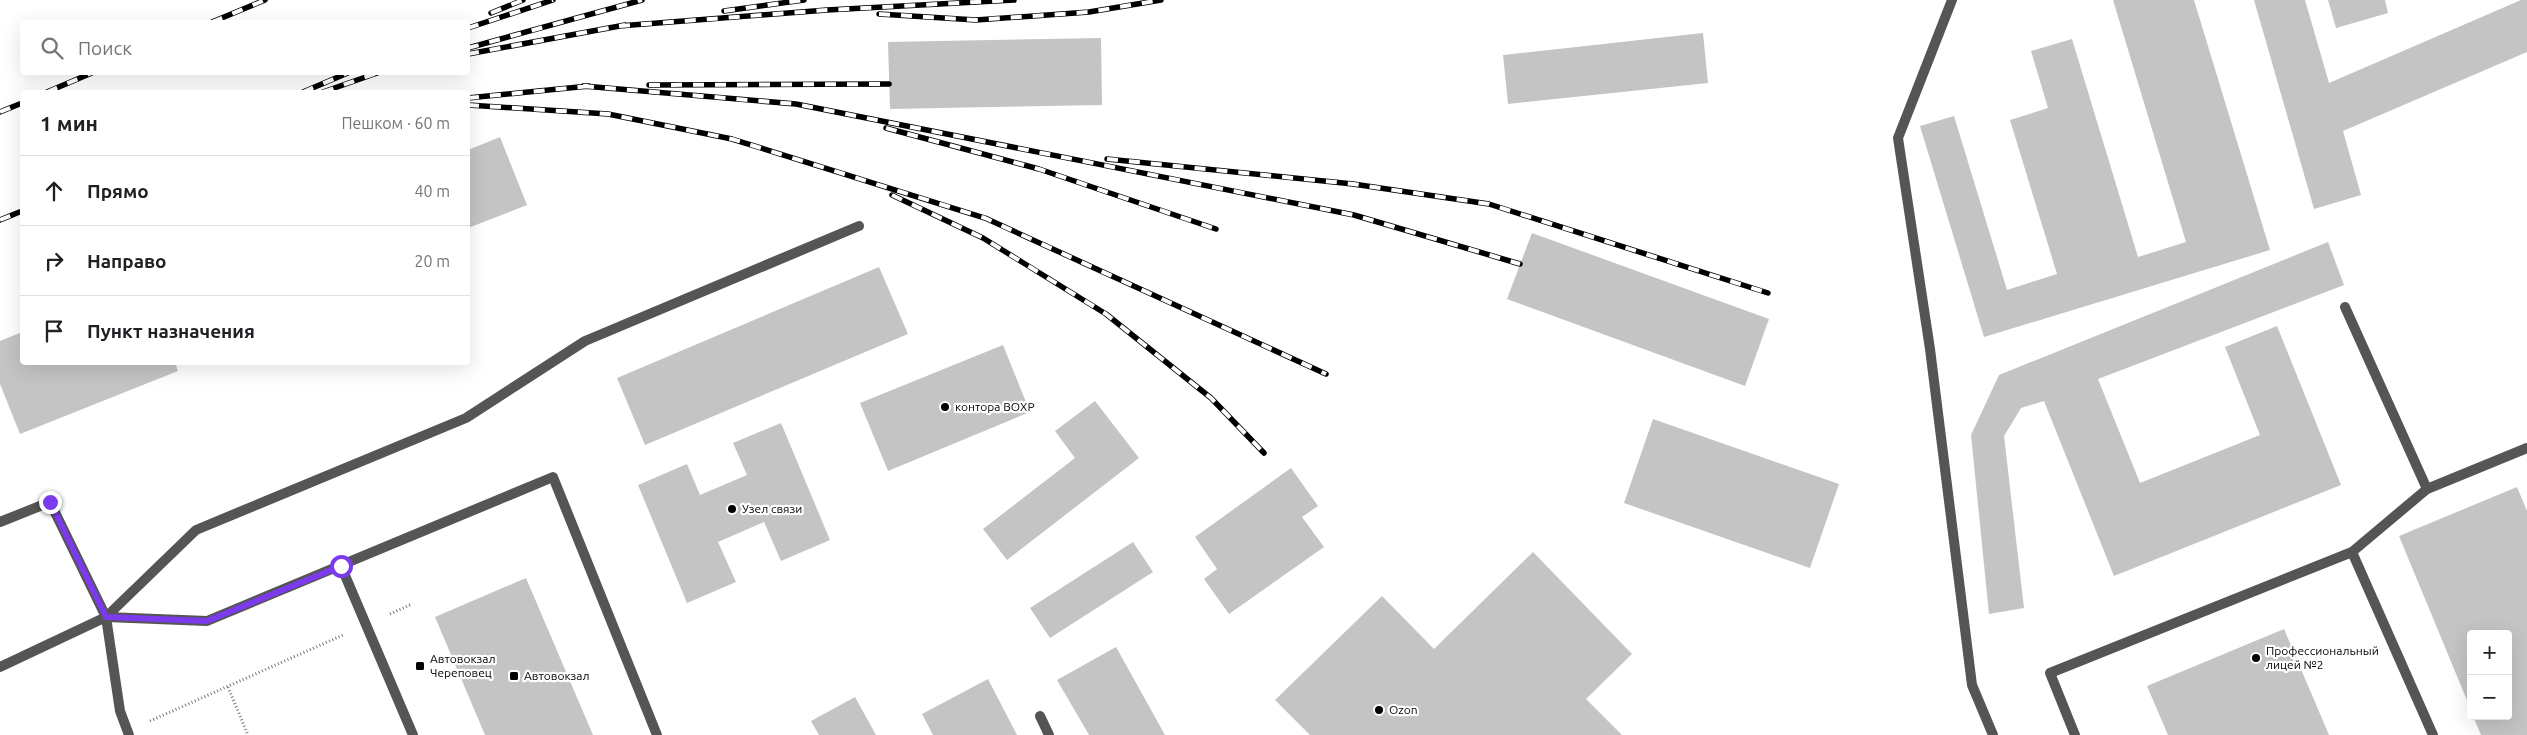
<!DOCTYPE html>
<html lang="ru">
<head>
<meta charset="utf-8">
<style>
	body { margin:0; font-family:Ubuntu,sans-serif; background:#f6f6f6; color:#202124 }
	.controls { position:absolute; right:15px; bottom:15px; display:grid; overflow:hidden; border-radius:5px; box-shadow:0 5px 20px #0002 }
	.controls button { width:45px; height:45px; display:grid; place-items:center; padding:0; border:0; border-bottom:1px solid #e0e0e0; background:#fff; color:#202124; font:25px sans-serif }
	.stop { position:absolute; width:15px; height:15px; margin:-11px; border:4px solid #7c3aed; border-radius:50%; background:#fff }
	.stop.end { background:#7c3aed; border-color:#fff; box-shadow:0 1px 5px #0008 }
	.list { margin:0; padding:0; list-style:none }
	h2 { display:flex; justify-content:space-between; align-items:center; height:65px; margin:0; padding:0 20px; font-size:21px }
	h2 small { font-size:16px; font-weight:400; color:#757577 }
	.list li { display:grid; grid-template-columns:32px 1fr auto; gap:15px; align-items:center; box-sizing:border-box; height:70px; padding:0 20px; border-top:1px solid #e0e0e0 }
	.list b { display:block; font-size:19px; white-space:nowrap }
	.list em { font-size:16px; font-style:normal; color:#757577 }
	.icon { flex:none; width:28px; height:28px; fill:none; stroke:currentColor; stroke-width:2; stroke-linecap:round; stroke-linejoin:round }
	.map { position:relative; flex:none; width:2527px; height:735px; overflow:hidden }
	.search { position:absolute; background:#fff; box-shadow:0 5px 20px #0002; left:20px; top:20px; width:450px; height:55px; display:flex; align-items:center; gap:12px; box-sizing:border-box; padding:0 18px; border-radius:5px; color:#757577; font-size:19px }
	.panel { position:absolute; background:#fff; box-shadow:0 5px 20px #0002; left:20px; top:90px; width:450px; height:275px; border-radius:5px }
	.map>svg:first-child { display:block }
	.building { fill:#c4c4c4 }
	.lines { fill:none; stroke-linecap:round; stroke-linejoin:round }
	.path { stroke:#777; stroke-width:3; stroke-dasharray:1 2.5; stroke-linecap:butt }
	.lane { stroke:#555; stroke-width:10 }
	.street { stroke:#555; stroke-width:10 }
	.rail-casing { stroke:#000; stroke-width:5.5 }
	.rail { stroke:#fff; stroke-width:4; stroke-dasharray:11; stroke-linecap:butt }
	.route { stroke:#7c3aed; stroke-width:6 }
	.poi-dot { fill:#000; stroke:#fff; stroke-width:2 }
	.labels { text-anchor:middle; stroke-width:4.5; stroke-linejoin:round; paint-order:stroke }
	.poi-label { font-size:12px; fill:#000; stroke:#fff; text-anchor:start }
</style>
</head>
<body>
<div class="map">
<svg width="2527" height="735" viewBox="0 0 2527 735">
	<rect width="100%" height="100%" fill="#fff"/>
	<path class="building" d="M2113 0H2194L2270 250 1984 337 1920 126 1954 116 2007 290 2057 274 2010 120 2048 108 2031 51 2072 39 2138 257 2186 242Z
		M2254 0H2305L2329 83 2521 0H2527V52L2343 131 2361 195 2314 209Z
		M2328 0H2385L2388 13 2336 28Z
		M1703 33 1708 83 1508 104 1503 55Z
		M1101 38 1102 105 890 109 888 42Z
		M500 137 527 205 468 228V150Z
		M1532 233 1769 319 1745 386 1507 299Z
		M2328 242 2344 285 2098 379 2140 483 2260 435 2225 347 2277 326 2341 485 2114 576 2044 401 2021 408 2004 436 2024 608 1989 614 1971 435 1999 375Z
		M879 267 908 334 645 445 617 378Z
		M22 332V362H175L178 371 20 434 0 384V341Z
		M1003 345 1030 412 888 471 860 403Z
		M1095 401 1139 458 1007 560 983 529 1075 458 1055 431Z
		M1653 419 1839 484 1810 568 1624 503Z
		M781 423 830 540 781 561 764 522 718 542 736 582 687 603 638 485 687 464 700 495 747 475 733 443Z
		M1291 468 1318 506 1302 517 1324 547 1229 614 1204 579 1217 569 1195 537Z
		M2517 487 2527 511V735H2481L2473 716H2508V634H2471V710L2399 536Z
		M1133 542 1153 572 1050 638 1030 608Z
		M1533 552 1632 654 1586 699 1622 735H1310L1275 700 1382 596 1434 649Z
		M526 578 593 735H485L435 617Z
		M2284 629 2329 735H2168L2147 686Z
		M1116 647 1165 735H1089L1057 680Z
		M988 679 1017 735H933L922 714Z
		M855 697 876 735H819L811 721Z"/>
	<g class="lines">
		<path class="path" d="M390 614 412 604
			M228 687 248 735
			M150 721 343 635"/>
		<path class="lane" d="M1952 0 1898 138 1930 349 1972 685 1993 735
			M2345 307 2427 489 2527 448
			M2352 552 2433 735
			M341 566 413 735
			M106 617 196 530 466 418 585 341 859 226
			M106 617 207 621 553 477 657 735
			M1040 716 1049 735
			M2075 735 2050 673 2352 552 2427 489"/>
		<path class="street" d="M0 522 50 502 106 617 120 711 129 735
			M0 667 106 617"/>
		<g class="rail-casing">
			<path id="rail" d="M724 11 804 0
				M491 13 523 0
				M879 14 976 20 1089 12 1161 0
				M212 22 265 0
				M619 26 827 10 1014 0
				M468 28 553 0
				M468 48 642 0
				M468 54 625 25
				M649 85 889 84
				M583 86 796 104 1354 215 1520 264
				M47 92 94 72
				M303 92 350 72
				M323 92 380 72
				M468 98 589 86
				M468 105 608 114 732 139 985 218 1326 374
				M0 112 22 103
				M886 128 1039 169 1216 229
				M1107 159 1353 184 1489 204 1768 293
				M892 195 983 238 1106 314 1211 398 1264 453
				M0 220 22 211"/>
		</g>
		<use href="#rail" class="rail"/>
	</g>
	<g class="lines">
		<path class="route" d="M50 502 106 617 207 621 341 566"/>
	</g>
	<g class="poi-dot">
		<circle cx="945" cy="407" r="5"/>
		<circle cx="732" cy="509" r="5"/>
		<circle cx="2256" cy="658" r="5"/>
		<rect x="415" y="661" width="10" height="10" rx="2.5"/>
		<rect x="509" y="671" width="10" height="10" rx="2.5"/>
		<circle cx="1379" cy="710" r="5"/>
	</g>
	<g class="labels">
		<g class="poi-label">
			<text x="955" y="411">контора ВОХР</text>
			<text x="742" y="513">Узел связи</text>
			<text x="2266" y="655">Профессиональный<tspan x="2266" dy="14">лицей №2</tspan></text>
			<text x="430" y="663">Автовокзал<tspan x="430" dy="14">Череповец</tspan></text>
			<text x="524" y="680">Автовокзал</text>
			<text x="1389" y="714">Ozon</text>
		</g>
	</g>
</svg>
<div class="controls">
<button>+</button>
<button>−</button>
</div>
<div class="stop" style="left:341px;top:566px"></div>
<div class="stop end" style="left:50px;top:502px"></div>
<div class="search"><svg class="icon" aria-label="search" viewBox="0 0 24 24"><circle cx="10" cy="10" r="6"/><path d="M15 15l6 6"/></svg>Поиск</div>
<section class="panel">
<h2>1 мин<small>Пешком · 60 m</small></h2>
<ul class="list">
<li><svg class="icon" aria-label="ahead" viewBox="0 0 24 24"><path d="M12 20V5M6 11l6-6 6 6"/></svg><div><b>Прямо</b></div><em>40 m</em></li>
<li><svg class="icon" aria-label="right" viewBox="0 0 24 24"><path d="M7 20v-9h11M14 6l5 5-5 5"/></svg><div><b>Направо</b></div><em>20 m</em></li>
<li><svg class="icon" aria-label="arrive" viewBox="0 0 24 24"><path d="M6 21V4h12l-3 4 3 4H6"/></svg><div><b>Пункт назначения</b></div></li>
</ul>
</section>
</div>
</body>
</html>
